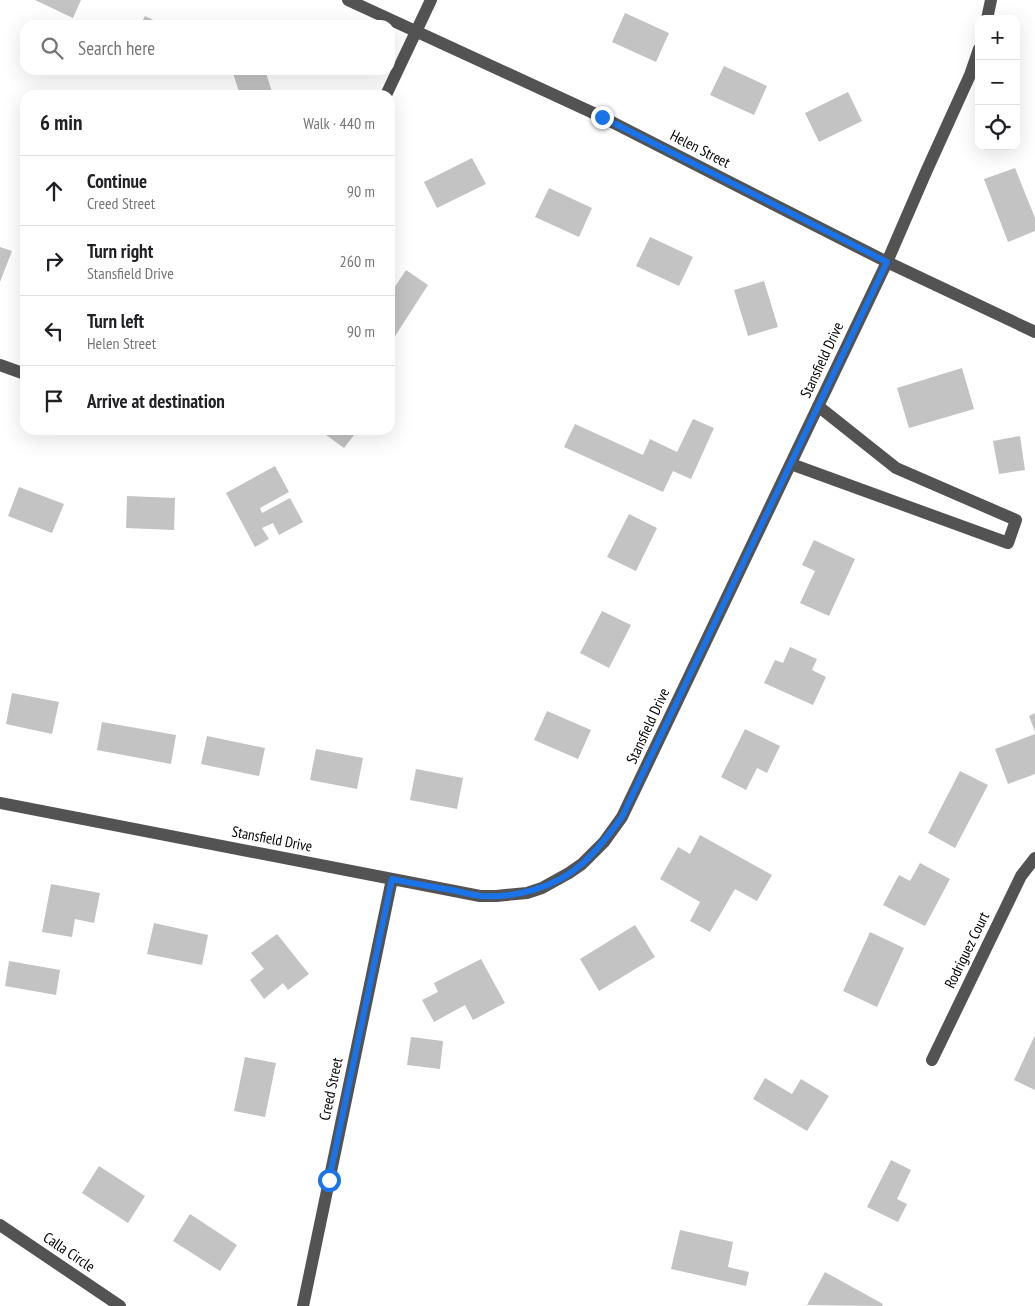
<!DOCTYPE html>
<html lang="en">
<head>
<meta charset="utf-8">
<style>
	body { margin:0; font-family:"PT Sans Narrow",sans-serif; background:#f2f2f2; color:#202124 }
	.controls { position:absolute; right:15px; top:15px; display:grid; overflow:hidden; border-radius:10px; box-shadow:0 5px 20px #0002 }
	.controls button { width:45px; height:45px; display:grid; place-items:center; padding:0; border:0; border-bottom:1px solid #e0e0e0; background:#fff; color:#202124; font:25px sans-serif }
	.stop { position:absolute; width:15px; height:15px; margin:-11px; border:4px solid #1a73e8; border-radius:50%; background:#fff }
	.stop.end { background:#1a73e8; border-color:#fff; box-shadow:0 1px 5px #0008 }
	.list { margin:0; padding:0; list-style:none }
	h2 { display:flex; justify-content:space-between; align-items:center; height:65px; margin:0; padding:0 20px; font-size:21px }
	h2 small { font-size:16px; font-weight:400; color:#757577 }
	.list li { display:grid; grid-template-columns:32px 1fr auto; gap:15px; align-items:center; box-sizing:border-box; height:70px; padding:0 20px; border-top:1px solid #e0e0e0 }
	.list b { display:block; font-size:19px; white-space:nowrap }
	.list p { margin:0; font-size:16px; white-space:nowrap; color:#757577 }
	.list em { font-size:16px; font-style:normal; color:#757577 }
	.icon { flex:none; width:28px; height:28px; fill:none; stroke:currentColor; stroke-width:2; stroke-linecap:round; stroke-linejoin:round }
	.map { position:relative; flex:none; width:1035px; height:1306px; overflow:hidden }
	.search { position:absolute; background:#fff; box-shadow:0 5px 20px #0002; left:20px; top:20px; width:375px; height:55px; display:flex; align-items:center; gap:12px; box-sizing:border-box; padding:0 18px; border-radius:15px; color:#757577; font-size:19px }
	.panel { position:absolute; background:#fff; box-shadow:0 5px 20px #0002; left:20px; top:90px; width:375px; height:345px; border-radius:15px }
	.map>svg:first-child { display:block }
	.building { fill:#c3c3c3 }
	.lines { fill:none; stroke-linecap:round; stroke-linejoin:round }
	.minor { stroke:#535353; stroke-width:12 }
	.route { stroke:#1a73e8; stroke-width:6 }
	.labels { text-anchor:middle; stroke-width:4.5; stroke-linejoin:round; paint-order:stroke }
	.street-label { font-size:15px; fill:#000; stroke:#fff }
</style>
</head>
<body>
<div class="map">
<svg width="1035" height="1306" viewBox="0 0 1035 1306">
	<rect width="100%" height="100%" fill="#fff"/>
	<path class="building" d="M35 0H81L73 18Z
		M625 13 669 33 656 62 612 42Z
		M145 16 164 25H140Z
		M724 66 767 86 754 115 710 95Z
		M232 70H265L273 95H240Z
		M848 92 862 121 819 142 805 113Z
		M472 158 486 184 437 208 424 182Z
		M1015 168 1035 218V231L1008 242 984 179Z
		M549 188 592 208 579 237 535 217Z
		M650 237 693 257 679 286 636 266Z
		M0 247 12 251 0 282Z
		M406 270 428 285 390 344V294Z
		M764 281 778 327 748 336 734 290Z
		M962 368 974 409 909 428 897 388Z
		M693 419 714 428 691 479 673 471 663 492 564 447 575 424 643 455 650 439 677 452Z
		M324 430H358L344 448 322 432Z
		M1020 436 1025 470 999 474 993 441Z
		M275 466 289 492 260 508 262 513 290 498 303 522 279 535 273 523 262 528 269 539 255 547 226 493Z
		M19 487 64 504 52 533 8 516Z
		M127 496 175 498 174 530 126 528Z
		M629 514 657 528 636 571 607 557Z
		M814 540 855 559 829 616 800 603 815 571 802 565Z
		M602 611 631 625 609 668 580 653Z
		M790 647 817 659 812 670 826 677 813 705 764 683 775 660 783 663Z
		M12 693 59 702 52 734 6 724Z
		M547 711 591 730 578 759 534 740Z
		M1035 713V732L1029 716Z
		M102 722 176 735 171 764 97 750Z
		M745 729 780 746 767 773 757 768 746 790 721 777Z
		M1035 734V774L1008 784 995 749Z
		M207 736 265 748 259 776 201 764Z
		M316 749 363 758 357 789 310 780Z
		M416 769 463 778 457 809 410 800Z
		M960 771 988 785 955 848 928 833Z
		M700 835 772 875 757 901 735 889 710 932 690 921 700 902 660 879 678 847 690 854Z
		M920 863 950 879 925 926 883 905 899 875 910 881Z
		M51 884 100 893 94 923 75 919 72 937 42 932Z
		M154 923 208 935 202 965 147 954Z
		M635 925 655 957 599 991 580 959Z
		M870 932 904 948 877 1007 843 991Z
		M277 934 309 974 288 990 283 983 264 999 250 980 264 969 251 953Z
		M481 959 505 1003 473 1020 465 1005 434 1022 422 1000 438 992 434 983Z
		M9 961 60 970 56 995 5 986Z
		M1035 1035V1090L1014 1080Z
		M411 1037 443 1041 440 1069 407 1065Z
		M245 1057 276 1063 265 1117 234 1111Z
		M765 1078 792 1094 801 1079 829 1096 807 1131 753 1099Z
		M891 1160 911 1170 897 1199 907 1204 898 1222 867 1207Z
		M99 1166 145 1196 128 1223 82 1193Z
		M190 1214 237 1245 220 1271 173 1241Z
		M680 1230 733 1242 728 1267 749 1272 746 1286 671 1269Z
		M825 1272 883 1304 882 1306 807 1305Z"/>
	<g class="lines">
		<path class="minor" d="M348 0 602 117 887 262 1035 332
			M987 19 991 0
			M386 95 431 0
			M0 365 25 374
			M791 464 1008 543 1016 520 896 468 818 406
			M0 803 480 896H496L527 893 542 888 569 873 582 864 604 842 622 817 887 262 926 172 970 75 979 49
			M932 1060 1021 876 1035 858
			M0 1225 120 1306
			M303 1306 392 879"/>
	</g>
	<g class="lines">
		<path class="route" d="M329 1180 392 879C412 883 432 887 452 890 462 892 472 895 482 896 517 898 556 887 582 864 598 850 610 833 622 817L887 262 602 117"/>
	</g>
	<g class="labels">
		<g class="street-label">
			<text transform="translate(700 149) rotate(27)" y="5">Helen Street</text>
			<text transform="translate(822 360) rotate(-65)" y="5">Stansfield Drive</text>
			<text transform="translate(648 726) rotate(-65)" y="5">Stansfield Drive</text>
			<text transform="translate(272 839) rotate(11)" y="5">Stansfield Drive</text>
			<text transform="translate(967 950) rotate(-64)" y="5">Rodriguez Court</text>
			<text transform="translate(331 1089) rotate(-78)" y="5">Creed Street</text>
			<text transform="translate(69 1252) rotate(34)" y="5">Calla Circle</text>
		</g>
	</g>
</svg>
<div class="controls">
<button>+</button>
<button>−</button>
<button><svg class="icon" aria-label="locate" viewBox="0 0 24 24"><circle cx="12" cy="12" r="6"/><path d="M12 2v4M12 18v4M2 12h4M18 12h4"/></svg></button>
</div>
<div class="stop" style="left:329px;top:1180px"></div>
<div class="stop end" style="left:602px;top:117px"></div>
<div class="search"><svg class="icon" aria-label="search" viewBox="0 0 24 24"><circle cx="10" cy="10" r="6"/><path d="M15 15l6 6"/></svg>Search here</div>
<section class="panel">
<h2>6 min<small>Walk · 440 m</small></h2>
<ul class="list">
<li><svg class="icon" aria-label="ahead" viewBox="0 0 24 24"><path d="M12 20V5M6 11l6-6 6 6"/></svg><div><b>Continue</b><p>Creed Street</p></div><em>90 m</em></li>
<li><svg class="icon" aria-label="right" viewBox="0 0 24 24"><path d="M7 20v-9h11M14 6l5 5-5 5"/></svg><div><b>Turn right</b><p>Stansfield Drive</p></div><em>260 m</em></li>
<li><svg class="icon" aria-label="left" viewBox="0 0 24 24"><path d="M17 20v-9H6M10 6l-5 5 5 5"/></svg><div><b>Turn left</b><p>Helen Street</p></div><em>90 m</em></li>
<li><svg class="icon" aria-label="arrive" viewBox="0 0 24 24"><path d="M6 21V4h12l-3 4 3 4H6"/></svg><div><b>Arrive at destination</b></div></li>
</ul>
</section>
</div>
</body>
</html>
